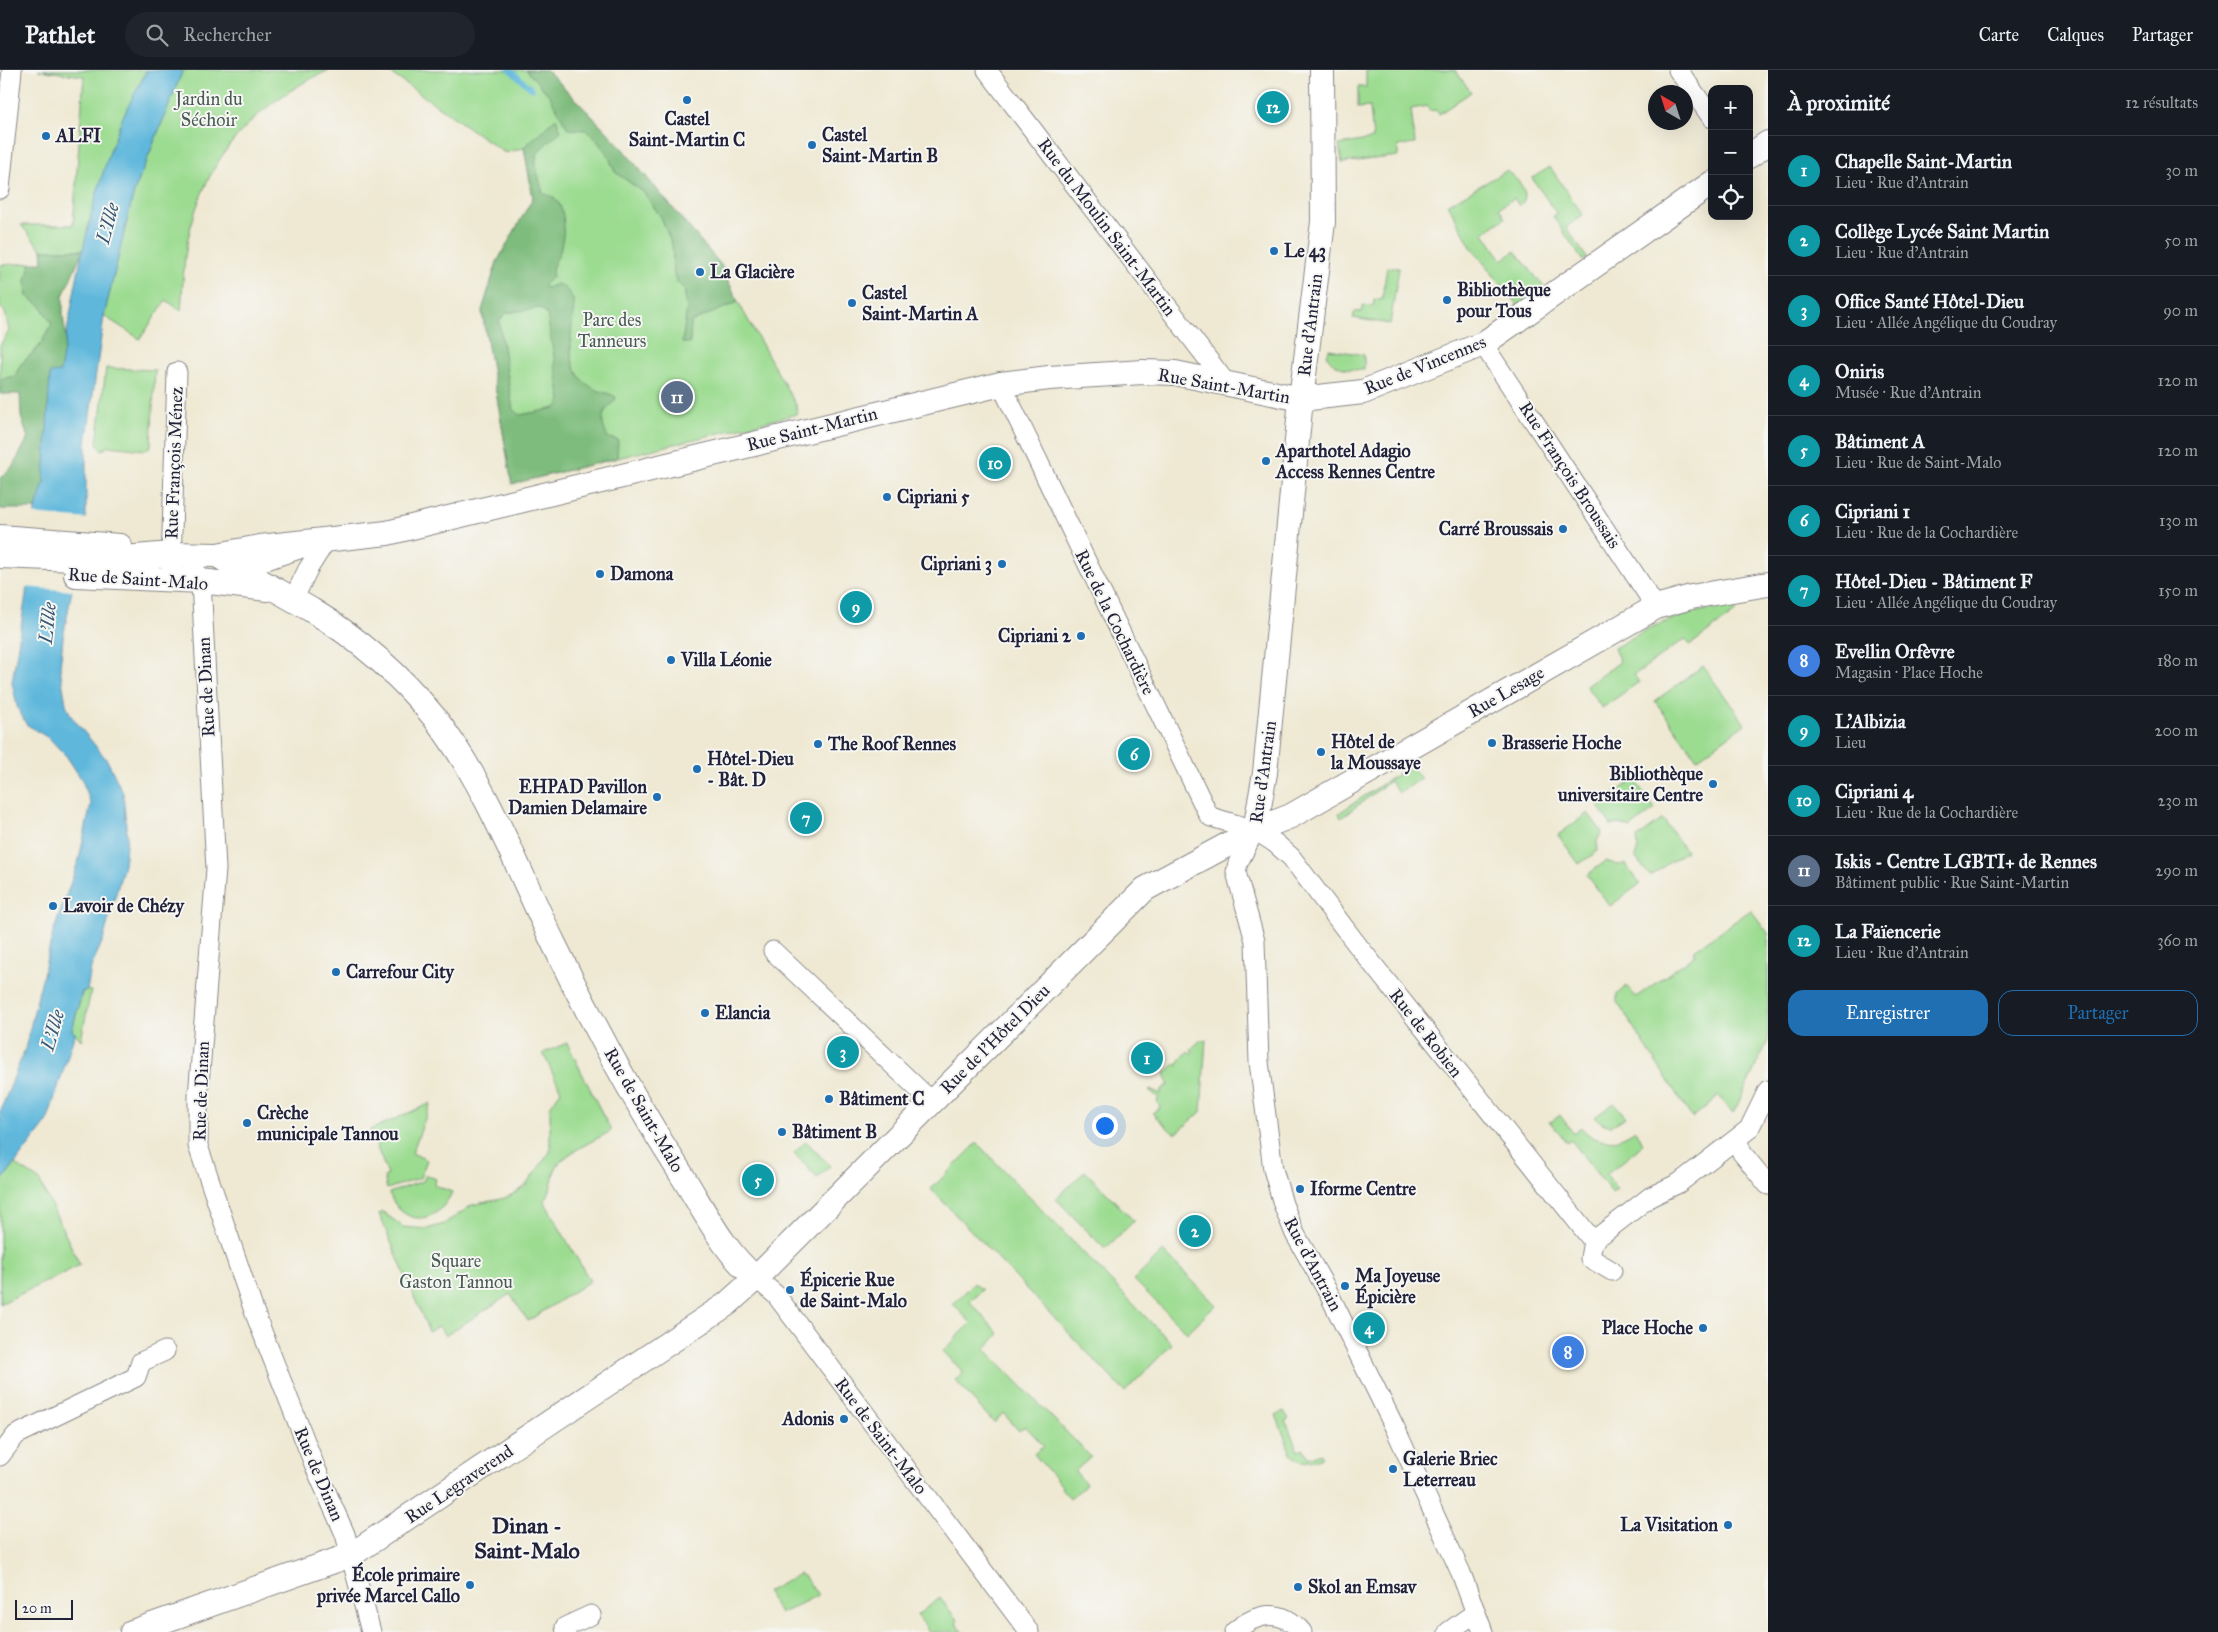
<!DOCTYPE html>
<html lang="fr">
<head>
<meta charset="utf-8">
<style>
	body { margin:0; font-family:"IM FELL Great Primer",serif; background:#20242c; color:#f1f3f6 }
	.controls { position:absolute; right:15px; top:15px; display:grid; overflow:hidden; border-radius:10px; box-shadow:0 5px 20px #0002 }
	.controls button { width:45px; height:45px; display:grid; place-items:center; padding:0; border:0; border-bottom:1px solid #363941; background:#171b24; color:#f1f3f6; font:25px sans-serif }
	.compass { position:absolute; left:1648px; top:15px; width:45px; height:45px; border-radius:50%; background:#171b24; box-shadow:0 5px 20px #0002; rotate:321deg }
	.scale { position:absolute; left:15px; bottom:12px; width:58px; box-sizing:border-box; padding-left:5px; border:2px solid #22223b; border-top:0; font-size:14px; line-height:18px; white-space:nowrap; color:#22223b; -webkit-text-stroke:4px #f6f6f2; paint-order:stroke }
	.you { position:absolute; left:1104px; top:1055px; width:18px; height:18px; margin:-12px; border:4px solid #fff; border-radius:50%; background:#1a73e8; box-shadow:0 0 0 8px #1a73e833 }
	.badge { display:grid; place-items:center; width:32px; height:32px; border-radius:50%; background:#1f6fb2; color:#fff; font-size:16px; font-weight:700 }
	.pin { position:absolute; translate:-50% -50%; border:2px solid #fff; box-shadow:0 1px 5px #0006 }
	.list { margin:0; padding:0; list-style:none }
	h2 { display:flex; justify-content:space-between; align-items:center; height:65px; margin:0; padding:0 20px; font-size:21px }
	h2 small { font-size:16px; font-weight:400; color:#9ea1a6 }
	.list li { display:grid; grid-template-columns:32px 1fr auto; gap:15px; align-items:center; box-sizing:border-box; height:70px; padding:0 20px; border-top:1px solid #363941 }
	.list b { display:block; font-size:19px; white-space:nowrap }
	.list p { margin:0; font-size:16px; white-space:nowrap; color:#9ea1a6 }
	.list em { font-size:16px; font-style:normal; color:#9ea1a6 }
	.actions { display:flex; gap:10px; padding:15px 20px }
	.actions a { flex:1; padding:11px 0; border:1px solid #1f6fb2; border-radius:15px; text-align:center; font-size:18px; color:#1f6fb2 }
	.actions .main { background:#1f6fb2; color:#fff }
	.icon { flex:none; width:28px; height:28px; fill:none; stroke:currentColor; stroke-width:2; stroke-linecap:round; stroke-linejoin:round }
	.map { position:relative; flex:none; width:1768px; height:1562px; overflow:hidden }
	header { display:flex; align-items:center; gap:30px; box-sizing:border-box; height:70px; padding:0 25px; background:#171b24; border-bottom:1px solid #363941 }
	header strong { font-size:24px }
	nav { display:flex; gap:28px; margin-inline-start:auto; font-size:18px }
	.search { width:350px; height:45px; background:#20242c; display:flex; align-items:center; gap:12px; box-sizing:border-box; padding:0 18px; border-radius:28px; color:#9ea1a6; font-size:19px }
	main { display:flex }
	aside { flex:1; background:#171b24 }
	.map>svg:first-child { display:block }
	.green { fill:#9cdc91; stroke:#5f7f66 }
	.forest { fill:#7dbc7b; stroke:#506f5b; fill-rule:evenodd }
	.water { fill:#5eb8dc; stroke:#406d8c }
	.pier { fill:#efe9d3 }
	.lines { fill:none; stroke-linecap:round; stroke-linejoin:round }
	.stream { stroke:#5eb8dc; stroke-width:5.5 }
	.minor-casing { stroke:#888687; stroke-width:21 }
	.major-casing { stroke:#888687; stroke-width:26 }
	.minor { stroke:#fff; stroke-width:19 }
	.major { stroke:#fff; stroke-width:24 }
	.poi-dot { fill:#1f6fb2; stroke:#f6f6f2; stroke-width:2 }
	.labels { text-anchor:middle; stroke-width:4; stroke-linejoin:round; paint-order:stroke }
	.park-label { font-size:18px; fill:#475a55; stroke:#f6f6f2 }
	.poi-label { font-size:18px; font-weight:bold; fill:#22223b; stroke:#f6f6f2; text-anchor:start }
	.street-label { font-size:18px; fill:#22223b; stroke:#f6f6f2 }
	.water-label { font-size:19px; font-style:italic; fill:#375673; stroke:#f6f6f2 }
	.district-label { font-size:22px; font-weight:bold; fill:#22223b; stroke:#f6f6f2 }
</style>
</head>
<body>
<header>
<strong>Pathlet</strong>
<div class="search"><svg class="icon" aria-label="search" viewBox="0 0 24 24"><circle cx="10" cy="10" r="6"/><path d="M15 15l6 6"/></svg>Rechercher</div>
<nav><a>Carte</a><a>Calques</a><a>Partager</a></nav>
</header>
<main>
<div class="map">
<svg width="1768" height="1562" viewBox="0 0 1768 1562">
	<rect width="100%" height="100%" fill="#f6f6f2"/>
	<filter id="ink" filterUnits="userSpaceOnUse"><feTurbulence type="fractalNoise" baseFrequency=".02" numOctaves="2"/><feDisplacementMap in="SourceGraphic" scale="10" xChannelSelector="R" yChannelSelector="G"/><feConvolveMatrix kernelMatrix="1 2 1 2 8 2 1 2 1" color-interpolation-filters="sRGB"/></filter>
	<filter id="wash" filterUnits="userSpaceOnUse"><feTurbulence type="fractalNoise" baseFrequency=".0096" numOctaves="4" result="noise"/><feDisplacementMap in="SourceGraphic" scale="20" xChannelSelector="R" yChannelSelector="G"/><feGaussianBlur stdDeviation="1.12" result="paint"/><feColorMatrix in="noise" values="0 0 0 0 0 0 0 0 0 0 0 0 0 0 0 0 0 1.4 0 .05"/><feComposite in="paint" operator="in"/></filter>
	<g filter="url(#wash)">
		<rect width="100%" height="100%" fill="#efe9d3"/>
		<path class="green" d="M38 0H147L123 47 95 131 83 180H42L21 155H73L84 6Z
			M183 0H329C254 34 205 87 188 169 183 192 183 217 181 241L166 230 140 269 104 246 134 122Z
			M386 0H547L614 69 721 195 738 232 796 335 797 344 512 414 482 241 497 192 533 128 524 78 505 83Z
			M1369 0H1455L1471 22 1439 44 1435 40 1429 41 1428 36 1411 39 1415 74 1398 76V86L1342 93 1339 75 1373 69 1370 37 1358 38V17H1366V1Z
			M1550 97 1583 145 1566 157 1587 188 1583 191 1553 146 1557 144 1532 108Z
			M1506 101C1517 108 1534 124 1519 136L1514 128 1499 138 1505 148 1484 163 1502 190 1515 181 1544 217 1518 236 1471 177 1448 134Z
			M31 193 26 208 27 226 41 236 52 254 39 277 21 294 15 306 0 309V275L9 261 5 242 0 237V195Z
			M1387 197 1399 198 1390 254 1353 248 1355 241 1361 242 1363 235 1373 236 1374 229 1382 230Z
			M1329 279 1364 285V300C1351 300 1334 299 1327 286Z
			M106 298 155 300 151 376 145 380 109 376 102 380 97 374Z
			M1730 535 1737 541 1690 575 1685 569 1634 605 1639 612 1602 638 1586 616 1620 592 1614 578 1649 558 1687 544Z
			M1703 596 1745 654 1697 689 1655 631Z
			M1408 697H1412L1421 709 1399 723 1390 711 1341 748 1339 743Z
			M1634 709 1655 739 1630 758 1621 754 1611 755 1598 736Z
			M1588 743 1602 762 1597 771 1598 781 1579 794 1558 765Z
			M1663 749 1686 781 1650 806 1635 787 1638 778 1637 768Z
			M1606 791 1618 795 1625 794 1640 814 1610 836 1587 805Z
			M1751 840 1768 863V971L1734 1042 1732 1043 1719 1026 1692 1048 1617 932V924L1627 916 1636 927 1695 885 1693 881Z
			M83 920 91 921 81 970 72 960Z
			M1202 969 1204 971 1206 969 1201 1042 1177 1063H1173L1152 1043 1160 1038 1157 1030 1159 1028 1149 1020 1150 1019 1161 1024V1020L1167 1016H1169L1164 1004 1175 994 1178 996V993L1188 981 1191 984 1193 982 1191 979Z
			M567 973 611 1061C598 1069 562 1084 556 1098 551 1109 553 1120 544 1131L590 1211 528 1251 510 1224 445 1266 439 1256 429 1262 379 1144 383 1142 403 1157 427 1159 444 1154 472 1135 505 1128 515 1123 526 1115 550 1082V1037L561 1021 543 983Z
			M431 1033 412 1083 427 1090 420 1108 387 1119 384 1107 388 1105 370 1060Z
			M1614 1033 1626 1047 1611 1056 1602 1053 1595 1047Z
			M1560 1045 1573 1063 1581 1057C1596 1076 1617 1073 1635 1060L1640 1067 1642 1074 1639 1078 1606 1105 1617 1119 1612 1123 1571 1070 1567 1073 1549 1051 1551 1052Z
			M806 1071 830 1096 817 1108 794 1083Z
			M977 1073 1172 1274 1125 1322 931 1119Z
			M15 1094 39 1110 80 1195 0 1234V1113Z
			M1085 1101 1134 1151 1105 1179 1056 1129Z
			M426 1105 436 1109 434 1115 452 1122C438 1155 403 1158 389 1123L423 1111Z
			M1163 1181 1216 1235 1187 1263 1134 1210Z
			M974 1213 982 1220 970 1232 999 1264 985 1279 1091 1387 1075 1401 1086 1414 1070 1428 1061 1418 1062 1416 1034 1384 1044 1376 1025 1356 1019 1361 1003 1343 994 1353 955 1310 963 1302 943 1281 971 1253 953 1234Z
			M1284 1341 1289 1349 1286 1351 1298 1381 1304 1379 1309 1388 1320 1383 1322 1387C1310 1392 1301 1395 1291 1384L1276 1345Z
			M799 1504 804 1506 818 1525 780 1544 767 1522Z
			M940 1528 958 1551 956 1553 963 1562H930L917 1545Z"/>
		<path class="forest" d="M526 0H547L614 69 721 195 738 232 691 252 690 273H682L687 238 684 219 677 212 674 205 672 175 661 147 643 122 615 102 608 85 592 64 586 60 568 59 549 25Z
			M556 48 561 61C529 87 533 85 543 123 547 125 551 126 554 128 568 140 564 166 560 181 557 190 550 196 553 206L543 216 547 218 557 214C567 218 570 222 574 232 573 261 561 298 591 317 598 322 608 322 616 327L615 331C601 341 599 353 609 368L618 370 617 388 512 414 482 241 497 192 533 128 524 77ZM540 238 547 244 561 331 556 338 520 345 513 340 499 251 506 243Z
			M42 180H83L63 226V246L69 289 40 439H0V408L13 396 28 368 21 347 20 324H0V309L15 306 21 294 39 277 52 254 41 236 27 226 26 208 31 193H43Z"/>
		<path class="water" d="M147 0H183L134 122 104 246 86 374V446L63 568 60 598 66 634 71 646 107 690 123 723 127 766 124 795 103 870 91 897 87 921H82L72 960 75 963 47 1052 0 1113V1042L25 979 53 863 79 789 91 734 82 710 67 687 50 669 26 654 17 636 12 612 26 525 33 449 44 412 50 303 60 302C75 216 89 129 123 47 130 31 139 16 147 0Z"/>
		<path class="pier" d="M32 444 88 449 74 521 24 517Z"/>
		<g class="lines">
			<path class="stream" d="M510 0 532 19"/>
		</g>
	</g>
	<g filter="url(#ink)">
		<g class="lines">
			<g class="minor-casing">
				<path id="minor" d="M987 0 1226 313
					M1678 0 1712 48
					M0 119 12 0
					M1483 274 1656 537
					M1001 314 1208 744 1211 747 1255 760 1275 773 1291 787 1355 872 1593 1171
					M172 485 190 490 201 511 216 799 198 1027V1076L254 1241 316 1399 345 1464 371 1562
					M171 495 177 302
					M231 502 302 478
					M293 530 308 499 327 469
					M1255 760 1238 793 1236 802 1255 871 1259 992 1273 1099 1283 1134 1295 1164 1328 1222 1395 1358 1461 1503 1483 1562
					M773 881 932 1032
					M1737 1069 1742 1083 1768 1115
					M1612 1201 1590 1188 1593 1171 1650 1127 1679 1113 1749 1059 1768 1020
					M756 1208 776 1225 1029 1562
					M0 1386 16 1365 136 1307 141 1292 165 1281
					M566 1562 565 1557 591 1545
					M1234 1562C1256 1543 1281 1537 1302 1562
					M1448 1562 1475 1543"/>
			</g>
			<g class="major-casing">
				<path id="major" d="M1749 86 1768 73
					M0 467 120 476
					M217 485C248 505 281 522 313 541 359 569 400 605 434 647 487 715 516 796 553 872 592 953 635 1032 683 1107 705 1142 724 1182 756 1208
					M0 486 100 490 171 484 217 485 260 477 387 463 1001 314 1049 308 1143 302 1175 303 1301 329 1363 322 1483 274 1712 113
					M76 505 201 511 267 519
					M1255 760 1265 703 1301 329 1323 152 1322 0
					M132 1562 351 1485 727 1234 756 1208 1145 819 1255 760 1291 746 1656 537 1691 527 1768 514"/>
			</g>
			<use href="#minor" class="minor"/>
			<use href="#major" class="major"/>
		</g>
	</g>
	<g class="poi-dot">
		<circle cx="687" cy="30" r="5"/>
		<circle cx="46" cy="66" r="5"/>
		<circle cx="812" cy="75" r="5"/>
		<circle cx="1274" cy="181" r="5"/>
		<circle cx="700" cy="202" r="5"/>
		<circle cx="1447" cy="230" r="5"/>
		<circle cx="852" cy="233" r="5"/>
		<circle cx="1266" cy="391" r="5"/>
		<circle cx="887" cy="427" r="5"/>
		<circle cx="1563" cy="459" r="5"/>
		<circle cx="1002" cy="494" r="5"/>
		<circle cx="600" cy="504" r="5"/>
		<circle cx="1081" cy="566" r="5"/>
		<circle cx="671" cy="590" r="5"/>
		<circle cx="1492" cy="673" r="5"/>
		<circle cx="818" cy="674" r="5"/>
		<circle cx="1321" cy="682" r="5"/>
		<circle cx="697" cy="699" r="5"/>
		<circle cx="1713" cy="714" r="5"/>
		<circle cx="657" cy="727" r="5"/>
		<circle cx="53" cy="836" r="5"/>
		<circle cx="336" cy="902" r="5"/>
		<circle cx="705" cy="943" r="5"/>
		<circle cx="829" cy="1029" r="5"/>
		<circle cx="247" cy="1053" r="5"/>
		<circle cx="782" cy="1062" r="5"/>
		<circle cx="1300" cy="1119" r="5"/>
		<circle cx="1345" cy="1216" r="5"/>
		<circle cx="790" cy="1220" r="5"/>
		<circle cx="1703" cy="1258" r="5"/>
		<circle cx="844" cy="1349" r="5"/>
		<circle cx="1393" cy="1399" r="5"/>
		<circle cx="1728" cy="1455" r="5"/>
		<circle cx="470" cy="1515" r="5"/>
		<circle cx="1298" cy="1517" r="5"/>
	</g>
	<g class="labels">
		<g class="park-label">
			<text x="209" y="35">Jardin du<tspan x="209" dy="21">Séchoir</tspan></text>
			<text x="612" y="256">Parc des<tspan x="612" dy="21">Tanneurs</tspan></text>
			<text x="456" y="1197">Square<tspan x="456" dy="21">Gaston Tannou</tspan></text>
		</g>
		<g class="poi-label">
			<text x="687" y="55" text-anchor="middle">Castel<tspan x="687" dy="21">Saint-Martin C</tspan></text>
			<text x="822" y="71">Castel<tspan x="822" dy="21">Saint-Martin B</tspan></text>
			<text x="56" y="72">ALFI</text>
			<text x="1284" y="187">Le 43</text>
			<text x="710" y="208">La Glacière</text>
			<text x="1457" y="226">Bibliothèque<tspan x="1457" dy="21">pour Tous</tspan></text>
			<text x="862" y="229">Castel<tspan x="862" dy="21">Saint-Martin A</tspan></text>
			<text x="1276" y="387">Aparthotel Adagio<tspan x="1276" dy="21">Access Rennes Centre</tspan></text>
			<text x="897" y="433">Cipriani 5</text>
			<text x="1553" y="465" text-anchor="end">Carré Broussais</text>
			<text x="992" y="500" text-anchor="end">Cipriani 3</text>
			<text x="610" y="510">Damona</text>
			<text x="1071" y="572" text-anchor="end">Cipriani 2</text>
			<text x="681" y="596">Villa Léonie</text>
			<text x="1331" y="678">Hôtel de<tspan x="1331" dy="21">la Moussaye</tspan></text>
			<text x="1502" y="679">Brasserie Hoche</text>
			<text x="828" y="680">The Roof Rennes</text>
			<text x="707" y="695">Hôtel-Dieu<tspan x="707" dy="21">- Bât. D</tspan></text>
			<text x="1703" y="710" text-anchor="end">Bibliothèque<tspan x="1703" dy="21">universitaire Centre</tspan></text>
			<text x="647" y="723" text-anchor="end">EHPAD Pavillon<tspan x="647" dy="21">Damien Delamaire</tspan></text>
			<text x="63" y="842">Lavoir de Chézy</text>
			<text x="346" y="908">Carrefour City</text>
			<text x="715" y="949">Elancia</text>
			<text x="839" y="1035">Bâtiment C</text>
			<text x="257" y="1049">Crèche<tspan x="257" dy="21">municipale Tannou</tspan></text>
			<text x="792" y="1068">Bâtiment B</text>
			<text x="1310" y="1125">Iforme Centre</text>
			<text x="1355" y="1212">Ma Joyeuse<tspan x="1355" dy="21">Épicière</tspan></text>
			<text x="800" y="1216">Épicerie Rue<tspan x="800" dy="21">de Saint-Malo</tspan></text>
			<text x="1693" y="1264" text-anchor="end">Place Hoche</text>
			<text x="834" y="1355" text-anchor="end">Adonis</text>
			<text x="1403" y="1395">Galerie Briec<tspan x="1403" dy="21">Leterreau</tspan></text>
			<text x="1718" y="1461" text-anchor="end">La Visitation</text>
			<text x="460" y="1511" text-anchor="end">École primaire<tspan x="460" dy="21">privée Marcel Callo</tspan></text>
			<text x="1308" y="1523">Skol an Emsav</text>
		</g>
		<g class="street-label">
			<text transform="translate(1107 157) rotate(53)" y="6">Rue du Moulin Saint-Martin</text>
			<text transform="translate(1310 255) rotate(-83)" y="6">Rue d'Antrain</text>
			<text transform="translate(1425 295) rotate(-22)" y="6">Rue de Vincennes</text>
			<text transform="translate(1224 316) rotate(10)" y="6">Rue Saint-Martin</text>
			<text transform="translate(812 359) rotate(-14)" y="6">Rue Saint-Martin</text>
			<text transform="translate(174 393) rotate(-88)" y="6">Rue François Ménez</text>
			<text transform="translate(1570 405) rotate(57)" y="6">Rue François Broussais</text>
			<text transform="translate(138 509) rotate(4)" y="6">Rue de Saint-Malo</text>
			<text transform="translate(1115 552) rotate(64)" y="6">Rue de la Cochardière</text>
			<text transform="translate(206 617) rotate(-93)" y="6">Rue de Dinan</text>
			<text transform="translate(1506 622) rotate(-30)" y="6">Rue Lesage</text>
			<text transform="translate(1263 702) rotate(-82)" y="6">Rue d'Antrain</text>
			<text transform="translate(1426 963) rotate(52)" y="6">Rue de Robien</text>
			<text transform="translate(995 969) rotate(-45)" y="6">Rue de l'Hôtel Dieu</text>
			<text transform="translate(201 1021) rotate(-88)" y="6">Rue de Dinan</text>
			<text transform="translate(644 1040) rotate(60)" y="6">Rue de Saint-Malo</text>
			<text transform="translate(1313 1194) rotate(62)" y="6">Rue d'Antrain</text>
			<text transform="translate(881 1366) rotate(53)" y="6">Rue de Saint-Malo</text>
			<text transform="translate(319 1404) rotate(67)" y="6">Rue de Dinan</text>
			<text transform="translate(459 1414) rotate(-34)" y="6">Rue Legraverend</text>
		</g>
		<g class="water-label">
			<text transform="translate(107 153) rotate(-75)" y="7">L'Ille</text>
			<text transform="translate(47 553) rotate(-84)" y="7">L'Ille</text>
			<text transform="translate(52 960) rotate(-74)" y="7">L'Ille</text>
		</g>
		<g class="district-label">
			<text x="527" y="1463">Dinan -<tspan x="527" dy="25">Saint-Malo</tspan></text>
		</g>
	</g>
</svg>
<div class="controls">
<button>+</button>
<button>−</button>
<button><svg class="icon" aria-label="locate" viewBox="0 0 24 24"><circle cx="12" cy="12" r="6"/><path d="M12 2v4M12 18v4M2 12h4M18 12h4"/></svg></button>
</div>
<svg class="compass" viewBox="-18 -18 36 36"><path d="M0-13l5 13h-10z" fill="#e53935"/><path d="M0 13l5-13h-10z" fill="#9ea1a6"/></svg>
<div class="scale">20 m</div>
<div class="you"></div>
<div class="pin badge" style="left:1147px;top:988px;background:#0f9aa8">1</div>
<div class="pin badge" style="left:1195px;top:1161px;background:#0f9aa8">2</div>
<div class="pin badge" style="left:843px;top:982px;background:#0f9aa8">3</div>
<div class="pin badge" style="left:1369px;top:1258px;background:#0f9aa8">4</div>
<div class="pin badge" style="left:758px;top:1110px;background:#0f9aa8">5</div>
<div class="pin badge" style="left:1134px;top:684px;background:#0f9aa8">6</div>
<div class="pin badge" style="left:806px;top:748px;background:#0f9aa8">7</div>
<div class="pin badge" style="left:1568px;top:1282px;background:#3f7fe0">8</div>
<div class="pin badge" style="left:856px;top:537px;background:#0f9aa8">9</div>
<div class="pin badge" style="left:995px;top:393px;background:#0f9aa8">10</div>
<div class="pin badge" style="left:677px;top:327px;background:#5c6f8a">11</div>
<div class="pin badge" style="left:1273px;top:37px;background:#0f9aa8">12</div>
</div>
<aside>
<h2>À proximité<small>12 résultats</small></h2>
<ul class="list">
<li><span class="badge" style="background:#0f9aa8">1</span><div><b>Chapelle Saint-Martin</b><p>Lieu · Rue d'Antrain</p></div><em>30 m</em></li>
<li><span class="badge" style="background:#0f9aa8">2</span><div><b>Collège Lycée Saint Martin</b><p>Lieu · Rue d'Antrain</p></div><em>50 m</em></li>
<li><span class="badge" style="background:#0f9aa8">3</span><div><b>Office Santé Hôtel-Dieu</b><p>Lieu · Allée Angélique du Coudray</p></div><em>90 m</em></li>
<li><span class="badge" style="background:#0f9aa8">4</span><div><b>Oniris</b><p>Musée · Rue d'Antrain</p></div><em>120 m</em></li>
<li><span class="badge" style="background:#0f9aa8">5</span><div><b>Bâtiment A</b><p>Lieu · Rue de Saint-Malo</p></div><em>120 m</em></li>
<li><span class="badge" style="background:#0f9aa8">6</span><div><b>Cipriani 1</b><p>Lieu · Rue de la Cochardière</p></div><em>130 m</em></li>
<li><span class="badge" style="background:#0f9aa8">7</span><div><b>Hôtel-Dieu - Bâtiment F</b><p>Lieu · Allée Angélique du Coudray</p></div><em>150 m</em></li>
<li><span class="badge" style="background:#3f7fe0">8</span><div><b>Evellin Orfèvre</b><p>Magasin · Place Hoche</p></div><em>180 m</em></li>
<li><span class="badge" style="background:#0f9aa8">9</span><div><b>L'Albizia</b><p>Lieu</p></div><em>200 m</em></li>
<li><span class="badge" style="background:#0f9aa8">10</span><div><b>Cipriani 4</b><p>Lieu · Rue de la Cochardière</p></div><em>230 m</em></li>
<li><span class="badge" style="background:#5c6f8a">11</span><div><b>Iskis - Centre LGBTI+ de Rennes</b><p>Bâtiment public · Rue Saint-Martin</p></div><em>290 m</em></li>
<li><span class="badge" style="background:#0f9aa8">12</span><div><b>La Faïencerie</b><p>Lieu · Rue d'Antrain</p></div><em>360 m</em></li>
</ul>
<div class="actions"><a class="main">Enregistrer</a><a>Partager</a></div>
</aside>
</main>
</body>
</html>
